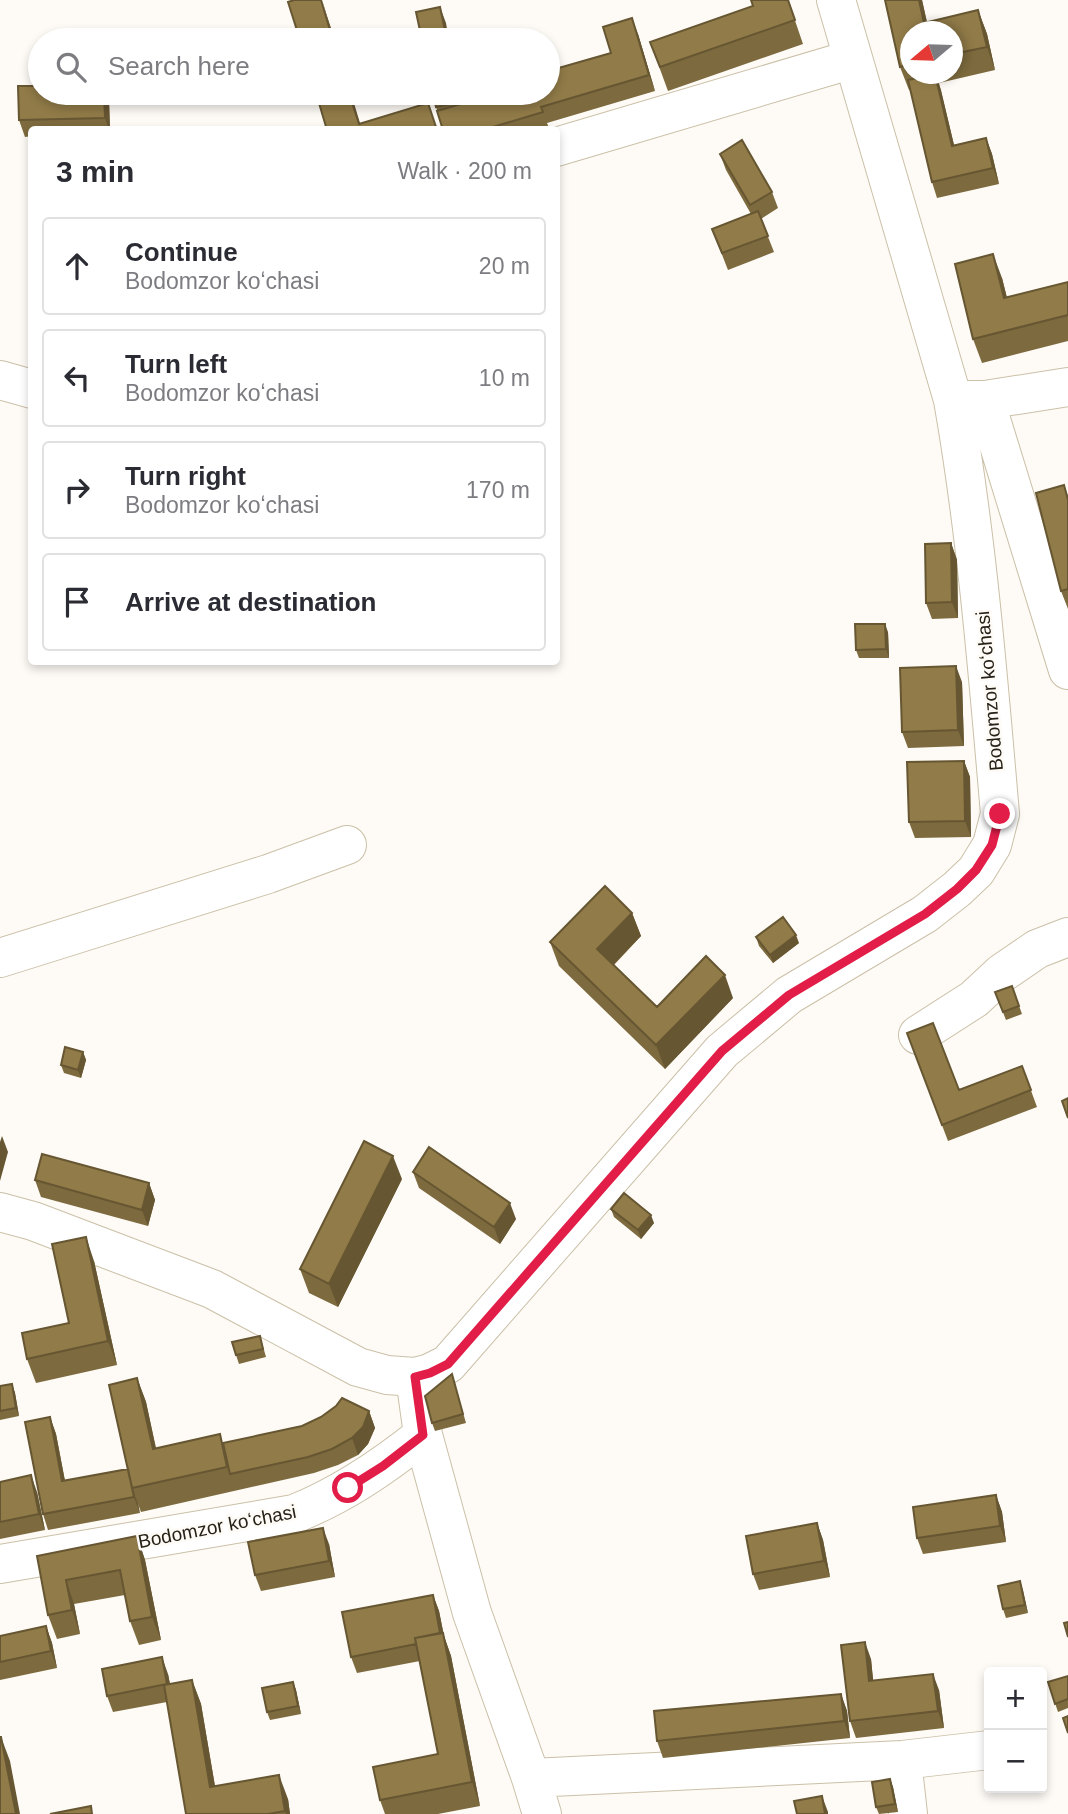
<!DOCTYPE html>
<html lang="en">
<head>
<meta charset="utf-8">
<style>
	body { margin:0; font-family:Helvetica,sans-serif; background:#f2f2f3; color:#2b2b33 }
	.controls { position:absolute; right:21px; bottom:21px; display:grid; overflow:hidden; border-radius:7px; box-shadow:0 4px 10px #0003 }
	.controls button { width:63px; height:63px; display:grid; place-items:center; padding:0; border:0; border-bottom:2px solid #e1e1e2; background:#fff; color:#2b2b33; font:35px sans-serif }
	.compass { position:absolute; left:900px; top:21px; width:63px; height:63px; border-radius:50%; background:#fff; box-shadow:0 4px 10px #0003; rotate:251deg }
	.stop { position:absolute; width:21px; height:21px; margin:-16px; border:5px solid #e11d48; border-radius:50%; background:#fff }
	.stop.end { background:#e11d48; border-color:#fff; box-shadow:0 2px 7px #0008 }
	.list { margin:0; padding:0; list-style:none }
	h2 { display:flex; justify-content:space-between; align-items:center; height:91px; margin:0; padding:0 28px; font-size:30px }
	h2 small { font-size:23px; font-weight:400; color:#7c7c81 }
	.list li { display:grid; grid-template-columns:46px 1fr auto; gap:21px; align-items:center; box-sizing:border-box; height:98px; margin:0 14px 14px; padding:0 14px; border:2px solid #e1e1e2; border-radius:7px }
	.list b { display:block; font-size:26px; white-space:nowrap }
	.list p { margin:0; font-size:23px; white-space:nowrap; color:#7c7c81 }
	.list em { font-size:23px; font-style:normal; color:#7c7c81 }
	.icon { flex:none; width:38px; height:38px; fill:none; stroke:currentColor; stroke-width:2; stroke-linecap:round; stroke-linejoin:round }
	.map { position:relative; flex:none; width:1068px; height:1814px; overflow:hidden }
	.search { position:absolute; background:#fff; box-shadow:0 4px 10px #0003; left:28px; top:28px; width:532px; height:77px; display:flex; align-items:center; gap:18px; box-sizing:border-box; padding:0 24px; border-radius:38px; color:#7c7c81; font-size:26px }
	.panel { position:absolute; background:#fff; box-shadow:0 4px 10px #0003; left:28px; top:126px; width:532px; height:539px; border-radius:7px }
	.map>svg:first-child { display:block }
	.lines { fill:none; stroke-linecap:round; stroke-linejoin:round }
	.minor-casing { stroke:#cbc0a8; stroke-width:40 }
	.minor { stroke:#fff; stroke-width:38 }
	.wall { fill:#7d6a3e; fill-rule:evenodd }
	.shaded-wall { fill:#665632 }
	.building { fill:#917b48; stroke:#665632; stroke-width:2 }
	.route { stroke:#e11d48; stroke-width:9 }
	.labels { text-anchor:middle; stroke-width:5; stroke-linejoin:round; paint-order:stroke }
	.street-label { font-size:19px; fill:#262218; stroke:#fefbf6 }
</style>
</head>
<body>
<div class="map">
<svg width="1068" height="1814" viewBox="0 0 1068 1814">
	<rect width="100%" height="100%" fill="#fefbf6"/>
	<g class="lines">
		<g class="minor-casing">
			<path id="minor" d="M556 147 853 59
				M0 380 32 389
				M959 400H985L1068 387
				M985 400 1068 670
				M0 958 268 874 347 845
				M918 1035 974 999 1002 973 1037 949 1068 937
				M0 1212 33 1221 212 1289 358 1367 387 1375 415 1377
				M423 1435 472 1613 531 1778 902 1760 989 1750
				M0 1564 294 1514C342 1495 383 1467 423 1435L415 1377 430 1373 448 1364 722 1051 789 995 925 914 957 889 976 871 992 845 1000 814C988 675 977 537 953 400L836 0
				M902 1760 908 1814
				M531 1778 542 1814"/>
		</g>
		<use href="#minor" class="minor"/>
	</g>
	<path class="wall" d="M788 0 803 44 668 91 650 42Z
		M885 0H922L927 22 978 10 987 34 995 70 939 83 954 145 986 138 992 154 999 184 937 198 932 182 911 90H909L900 67ZM911 32H953V74H911Z
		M638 34 655 91 547 123 549 128 545 130H443L436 107 433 93H460L462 103 548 93Z
		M109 100 110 130H32V136L25 137 19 120Z
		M720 154 772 192 778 208 761 219 774 252 728 270 712 229 751 214 726 170Z
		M1002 278 1007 298 1068 282V341L982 363 973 339Z
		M1064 485 1068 496V609L1061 591Z
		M951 543 957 560 958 618 932 619 926 603Z
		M888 632 889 658H859L856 650Z
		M962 682 964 746 908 748 902 732Z
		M964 761 970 777 971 837 915 838 909 822Z
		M632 913 641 936 614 965 657 1007 733 998 665 1069 559 966 550 942Z
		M756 937 799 943 773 963 759 946Z
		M1012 986 1022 1014 1006 1020 995 992Z
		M907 1033 959 1090 1022 1066 1037 1107 948 1141Z
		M83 1052 86 1060 81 1078 64 1073 61 1065Z
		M413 1172 516 1219 500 1244 419 1188Z
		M402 1179 338 1307 309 1293 300 1269Z
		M35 1180 149 1183 155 1200 148 1226 41 1197Z
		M611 1209 654 1223 641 1239 614 1217Z
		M94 1261 117 1365 36 1383 27 1359 69 1323Z
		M260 1336 266 1357 239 1364 236 1355Z
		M452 1374 466 1423 435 1431 432 1423Z
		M137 1378 146 1402 156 1448 223 1443 369 1411 375 1428 368 1444 358 1455 338 1465 314 1473 141 1512 138 1504 140 1513 48 1530 43 1514 50 1417 56 1434 65 1481 128 1469Z
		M12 1384 15 1393 19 1416 0 1420V1386Z
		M0 1482 37 1492 45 1530 0 1539Z
		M996 1495 1002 1512 1006 1542 923 1554 917 1538Z
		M817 1523 823 1540 830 1577 759 1590 753 1574Z
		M137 1536 145 1560 161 1640 139 1645 130 1621 125 1595 74 1604 80 1634 57 1639 48 1615 37 1556Z
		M329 1544 335 1577 261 1591 255 1575Z
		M1020 1581 1028 1613 1006 1618 1003 1609Z
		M433 1595 439 1611 444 1636 451 1656 480 1806 438 1814H385L380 1800 438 1754 420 1661 357 1673 351 1657Z
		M46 1626 52 1643 57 1668 0 1680V1636Z
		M871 1659 873 1681 939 1690 944 1728 856 1738 850 1721Z
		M168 1674 170 1684 192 1680 201 1704 215 1786 288 1799 290 1814H186L167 1702 113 1712 107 1696Z
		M1068 1676V1708L1058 1712 1048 1682Z
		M293 1682 296 1690 301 1714 270 1720 267 1712Z
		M841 1694 847 1711 850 1738 663 1758 657 1741Z
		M890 1779 893 1787 898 1812 879 1814 876 1807Z"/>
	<path class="shaded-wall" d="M322 0 327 16 335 40H333Z
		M919 0H922L929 32 924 23Z
		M440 7 446 23 449 40H447Z
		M978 10 987 34 995 70 987 47Z
		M632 18 638 34 655 91 649 75Z
		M935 74 941 90 958 162 952 146Z
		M104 93H107L109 100 110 130H109L105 118Z
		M349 93H351L362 130H361Z
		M458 93H460L466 119 460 102Z
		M986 138 992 154 999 184 993 168Z
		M993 254 1002 278 1013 322 1004 298Z
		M951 543 957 560 958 618 952 602Z
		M885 624 888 632 889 658 886 649Z
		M956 666 962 682 964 746 958 730Z
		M964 761 970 777 971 837 965 821Z
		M632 913 641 936 606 972 597 949Z
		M796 935 799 943 773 963 770 955Z
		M725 975 733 998 665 1069 656 1045Z
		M83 1052 86 1060 81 1078 78 1070Z
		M2 1136 8 1152 0 1181V1142Z
		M393 1156 402 1179 338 1307 329 1284Z
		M149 1183 155 1200 148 1226 142 1210Z
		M510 1203 516 1219 500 1244 494 1227Z
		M651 1215 654 1223 641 1239 638 1230Z
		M86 1237 94 1261 117 1365 108 1341Z
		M137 1378 146 1402 161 1473 153 1449Z
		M12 1384 15 1393 19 1416 16 1408Z
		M369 1411 375 1428 368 1444 358 1455 352 1438Z
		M50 1417 56 1434 68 1497 62 1481Z
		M129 1469 132 1488 138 1504 140 1513 134 1497Z
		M31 1475 37 1492 45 1530 39 1514Z
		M996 1495 1002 1512 1006 1542 1000 1526Z
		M817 1523 823 1540 830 1577 824 1561Z
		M323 1528 329 1544 335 1577 329 1561Z
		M137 1536 145 1560 161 1640 152 1617Z
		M66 1580 74 1604 80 1634 72 1610Z
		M1020 1581 1023 1590 1028 1613 1025 1605Z
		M433 1595 439 1611 444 1636 451 1656 480 1806 472 1782Z
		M46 1626 52 1643 57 1668 51 1651Z
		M865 1642 871 1659 875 1698 869 1681Z
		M162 1657 168 1674 173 1700 167 1684Z
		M933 1674 939 1690 944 1728 938 1711Z
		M192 1680 201 1704 219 1810 210 1787Z
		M293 1682 296 1690 301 1714 298 1706Z
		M841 1694 847 1711 850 1738 844 1721Z
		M1 1737 10 1761 20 1814H16Z
		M279 1775 288 1799 290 1814H286L285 1811Z
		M890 1779 893 1787 898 1812 895 1804Z
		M822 1796 828 1812V1814H825Z"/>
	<path class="building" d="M294 0H321L333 40H300L288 2Z
		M751 0H788L795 20 660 67 650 42 753 6Z
		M885 0H919L924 23 978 10 987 47 953 54V32H911V64L900 67Z
		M440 7 447 40H422L416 12Z
		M632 18 649 75 541 107 543 112 483 130H443L437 111 498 93H548V71L611 53 603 27Z
		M234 39V40H195Z
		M935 74 952 146 986 138 993 168 932 182 908 80Z
		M18 86H40V93H104L105 118 19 120Z
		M316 93H349L359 124 428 103 437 130H327Z
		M433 93H458L460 102 436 107Z
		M742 140 772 192 750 205 720 154Z
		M758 211 768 236 722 253 712 229Z
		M993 254 1004 298 1068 282V315L973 339 955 264Z
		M1064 485 1068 500V589L1061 591 1036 493Z
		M951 543 952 602 926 603 925 544Z
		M855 624H885L886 649 856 650Z
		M956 666 958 730 902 732 900 668Z
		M964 761 965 821 909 822 907 762Z
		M605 886 632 913 597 949 657 1007 706 956 725 975 656 1045 550 942Z
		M783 917 796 935 770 955 756 937Z
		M1012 986 1019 1006 1003 1012 995 992Z
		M933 1023 959 1090 1022 1066 1031 1090 942 1125 907 1033Z
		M65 1047 83 1052 78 1070 61 1065Z
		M1068 1098V1118L1062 1101Z
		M364 1141 393 1156 329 1284 300 1269Z
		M429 1147 510 1203 494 1227 413 1172Z
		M42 1154 149 1183 142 1210 35 1180Z
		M624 1193 651 1215 638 1230 611 1209Z
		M86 1237 108 1341 27 1359 22 1333 69 1323 52 1244Z
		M260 1336 263 1349 236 1355 232 1342Z
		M452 1374 463 1414 432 1423 425 1396Z
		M137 1378 153 1449 220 1434 227 1467 132 1488 109 1385Z
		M12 1384 16 1408 0 1411V1386Z
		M342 1398 369 1411 363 1427 352 1438 332 1449 308 1457 230 1474 223 1443 302 1426 321 1417 336 1406Z
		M50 1417 62 1481 128 1469 134 1497 43 1514 25 1422Z
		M31 1475 39 1514 0 1522V1482Z
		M996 1495 1000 1526 917 1538 913 1507Z
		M817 1523 824 1561 753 1574 746 1536Z
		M323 1528 329 1561 255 1575 248 1542Z
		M137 1536 152 1617 130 1621 120 1570 66 1580 72 1610 48 1615 37 1556Z
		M1020 1581 1025 1605 1003 1609 998 1586Z
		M433 1595 440 1633 415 1638 416 1644 351 1657 342 1612Z
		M1068 1622V1637L1064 1623Z
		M46 1626 51 1651 0 1662V1636Z
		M443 1633 472 1782 380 1800 373 1767 438 1754 415 1638Z
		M865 1642 869 1681 933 1674 938 1711 850 1721 841 1645Z
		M162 1657 167 1684 107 1696 102 1669Z
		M1068 1676V1699L1055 1704 1048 1682Z
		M192 1680 210 1787 279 1775 285 1811 268 1814H186L164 1685Z
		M293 1682 298 1706 267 1712 262 1688Z
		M841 1694 844 1721 657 1741 654 1711Z
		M1068 1716V1733L1063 1718Z
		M0 1737H1L16 1814H0Z
		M890 1779 895 1804 876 1807 872 1782Z
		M822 1796 825 1814H797L794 1801Z
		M91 1806 92 1814H50Z"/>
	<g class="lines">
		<path class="route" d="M348 1488 383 1466 423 1435 415 1377 430 1373 448 1364 722 1051 789 995 925 914 957 889 976 870 992 845 1000 814"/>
	</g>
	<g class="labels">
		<g class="street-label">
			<text transform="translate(989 691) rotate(-95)" y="7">Bodomzor koʻchasi</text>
			<text transform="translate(217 1526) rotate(-11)" y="7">Bodomzor koʻchasi</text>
		</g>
	</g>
</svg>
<div class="controls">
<button>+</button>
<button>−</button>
</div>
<svg class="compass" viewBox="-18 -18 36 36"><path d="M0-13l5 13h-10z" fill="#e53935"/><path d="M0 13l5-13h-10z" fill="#7c7c81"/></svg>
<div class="stop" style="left:348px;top:1488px"></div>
<div class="stop end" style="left:1000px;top:814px"></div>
<div class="search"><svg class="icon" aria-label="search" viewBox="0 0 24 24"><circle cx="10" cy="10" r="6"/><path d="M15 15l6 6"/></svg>Search here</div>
<section class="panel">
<h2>3 min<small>Walk · 200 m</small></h2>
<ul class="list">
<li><svg class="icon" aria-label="ahead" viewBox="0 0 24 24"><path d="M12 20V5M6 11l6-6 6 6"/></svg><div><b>Continue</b><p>Bodomzor koʻchasi</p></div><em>20 m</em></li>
<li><svg class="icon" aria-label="left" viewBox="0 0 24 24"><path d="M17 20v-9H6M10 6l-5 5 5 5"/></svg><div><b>Turn left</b><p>Bodomzor koʻchasi</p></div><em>10 m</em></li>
<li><svg class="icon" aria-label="right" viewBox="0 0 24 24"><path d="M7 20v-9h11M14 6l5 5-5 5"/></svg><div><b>Turn right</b><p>Bodomzor koʻchasi</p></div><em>170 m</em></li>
<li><svg class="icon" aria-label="arrive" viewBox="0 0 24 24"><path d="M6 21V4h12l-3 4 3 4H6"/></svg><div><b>Arrive at destination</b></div></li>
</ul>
</section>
</div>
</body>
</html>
